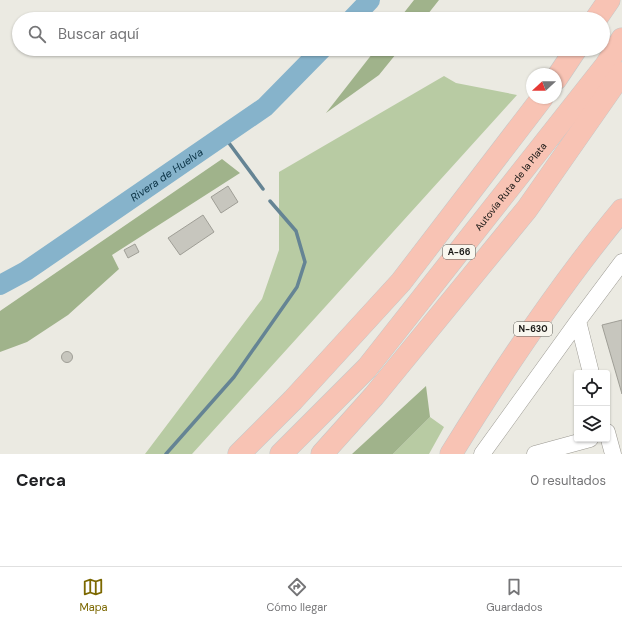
<!DOCTYPE html>
<html lang="es">
<head>
<meta charset="utf-8">
<style>
	body { margin:0; font-family:"DM Sans",sans-serif; background:#f2f2f2; color:#202124 }
	.controls { position:absolute; right:12px; bottom:12px; display:grid; overflow:hidden; border-radius:4px; box-shadow:0 1px 3px #0004 }
	.controls button { width:36px; height:36px; display:grid; place-items:center; padding:0; border:0; border-bottom:1px solid #e0e0e0; background:#fff; color:#202124; font:20px sans-serif }
	.compass { position:absolute; left:526px; top:68px; width:36px; height:36px; border-radius:50%; background:#fff; box-shadow:0 1px 3px #0004; rotate:249deg }
	.list { margin:0; padding:0; list-style:none }
	h2 { display:flex; justify-content:space-between; align-items:center; height:52px; margin:0; padding:0 16px; font-size:17px }
	h2 small { font-size:13px; font-weight:400; color:#757577 }
	.icon { flex:none; width:22px; height:22px; fill:none; stroke:currentColor; stroke-width:2; stroke-linecap:round; stroke-linejoin:round }
	.map { position:relative; flex:none; width:622px; height:454px; overflow:hidden }
	.search { position:absolute; background:#fff; box-shadow:0 1px 3px #0004; left:12px; right:12px; top:12px; height:44px; display:flex; align-items:center; gap:10px; box-sizing:border-box; padding:0 14px; border-radius:22px; color:#757577; font-size:15px }
	.sheet { height:112px; background:#fff }
	nav { display:flex; justify-content:space-around; align-items:center; box-sizing:border-box; height:56px; border-top:1px solid #e0e0e0; background:#fff; font-size:11px; color:#757577 }
	nav a { display:grid; justify-items:center; gap:2px }
	nav .on { color:#7c6800 }
	.map>svg:first-child { display:block }
	.green { fill:#b8cba3 }
	.forest { fill:#a0b38b }
	.lines { fill:none; stroke-linecap:round; stroke-linejoin:round }
	.stream { stroke:#658494; stroke-width:3.5 }
	.river { stroke:#86b3cb; stroke-width:20 }
	.building { fill:#c7c6be; stroke:#9f9e96 }
	.minor-casing { stroke:#9b9992; stroke-width:17 }
	.highway-casing { stroke:#c7c7c6; stroke-width:23 }
	.minor { stroke:#fff; stroke-width:16 }
	.highway { stroke:#f8c3b4; stroke-width:22 }
	.labels { text-anchor:middle; stroke-width:3.5; stroke-linejoin:round; paint-order:stroke }
	.shield { fill:#f9f7ef; stroke:#5b5a55; stroke-width:1 }
	.shield-label { font-size:9px; font-weight:bold; fill:#171613 }
	.street-label { font-size:10px; fill:#171613; stroke:#f9f7ef }
	.water-label { font-size:11px; font-style:italic; fill:#062e40; stroke:#f9f7ef }
</style>
</head>
<body>
<div class="map">
<svg width="622" height="454" viewBox="0 0 622 454">
	<rect width="100%" height="100%" fill="#ebeae2"/>
	<path class="green" d="M444 76 456 83 517 95 192 454H145L262 299 279 250V172Z
		M430 417 444 427 429 454H393Z"/>
	<path class="forest" d="M414 0H439L424 19H399Z
		M376 49H400L379 75 326 113Z
		M222 159 240 173 112 255 119 269 68 315 27 342 0 352V311Z
		M426 386 430 417 393 454H352Z"/>
	<g class="lines">
		<path class="stream" d="M223 135 263 189
			M166 454 234 377 297 287 305 262 296 231 270 201"/>
		<g class="river">
			<path d="M352 19 370 0"/>
			<path id="s1" d="M0 285 26 271 265 107 322 49"/>
		</g>
	</g>
	<path class="building" d="M228 186 238 202 221 213 211 197Z
		M203 215 214 232 180 255 168 238Z
		M135 244 139 252 128 258 124 250Z
		M622 320V394L602 325Z
		M61.5 357a5.5 5.5 0 1 1 11 0a5.5 5.5 0 1 1-11 0Z"/>
	<g class="lines">
		<g class="minor-casing">
			<path id="minor" d="M578 321 591 373
				M607 432 613 454
				M482 454 578 321 622 262
				M535 454 590 439"/>
		</g>
		<g class="highway-casing">
			<g id="highway">
				<path d="M596 19 609 0"/>
				<path d="M556 79 576 49"/>
				<path d="M239 454 293 400 401 282 542 98"/>
				<path id="s2" d="M281 454 367 368 606 65 622 39"/>
				<path d="M322 454 374 396 527 209 622 73"/>
				<path d="M451 454C503 370 559 286 622 210"/>
			</g>
		</g>
		<use href="#minor" class="minor"/>
		<use href="#highway" class="highway"/>
	</g>
	<g class="labels">
		<g class="shield">
			<rect x="443" y="245" width="32" height="14" rx="3"/>
			<rect x="514" y="322" width="38" height="14" rx="3"/>
		</g>
		<g class="shield-label">
			<text x="459" y="255">A-66</text>
			<text x="533" y="332">N-630</text>
		</g>
		<g class="street-label">
			<text dy="4" stroke="none"><textPath href="#s2" startOffset="353">Autovía Ruta de la Plata</textPath></text>
		</g>
		<g class="water-label">
			<text dy="4" stroke="none"><textPath href="#s1" startOffset="200">Rivera de Huelva</textPath></text>
		</g>
	</g>
</svg>
<div class="controls">
<button><svg class="icon" aria-label="locate" viewBox="0 0 24 24"><circle cx="12" cy="12" r="6"/><path d="M12 2v4M12 18v4M2 12h4M18 12h4"/></svg></button>
<button><svg class="icon" aria-label="layers" viewBox="0 0 24 24"><path d="M12 4l9 5-9 5-9-5zM3 14l9 5 9-5"/></svg></button>
</div>
<svg class="compass" viewBox="-18 -18 36 36"><path d="M0-13l5 13h-10z" fill="#e53935"/><path d="M0 13l5-13h-10z" fill="#757577"/></svg>
<div class="search"><svg class="icon" aria-label="search" viewBox="0 0 24 24"><circle cx="10" cy="10" r="6"/><path d="M15 15l6 6"/></svg>Buscar aquí</div>
</div>
<section class="sheet">
<h2>Cerca<small>0 resultados</small></h2>
<ul class="list">
</ul>
</section>
<nav>
<a class="on"><svg class="icon" aria-label="map" viewBox="0 0 24 24"><path d="M3 6l6-2 6 2 6-2v14l-6 2-6-2-6 2zM9 4v14M15 6v14"/></svg>Mapa</a>
<a><svg class="icon" aria-label="directions" viewBox="0 0 24 24"><path d="M12 3l9 9-9 9-9-9zM9 14v-3h6M13 9l2 2-2 2"/></svg>Cómo llegar</a>
<a><svg class="icon" aria-label="saved" viewBox="0 0 24 24"><path d="M7 4h10v16l-5-4-5 4z"/></svg>Guardados</a>
</nav>
</body>
</html>
